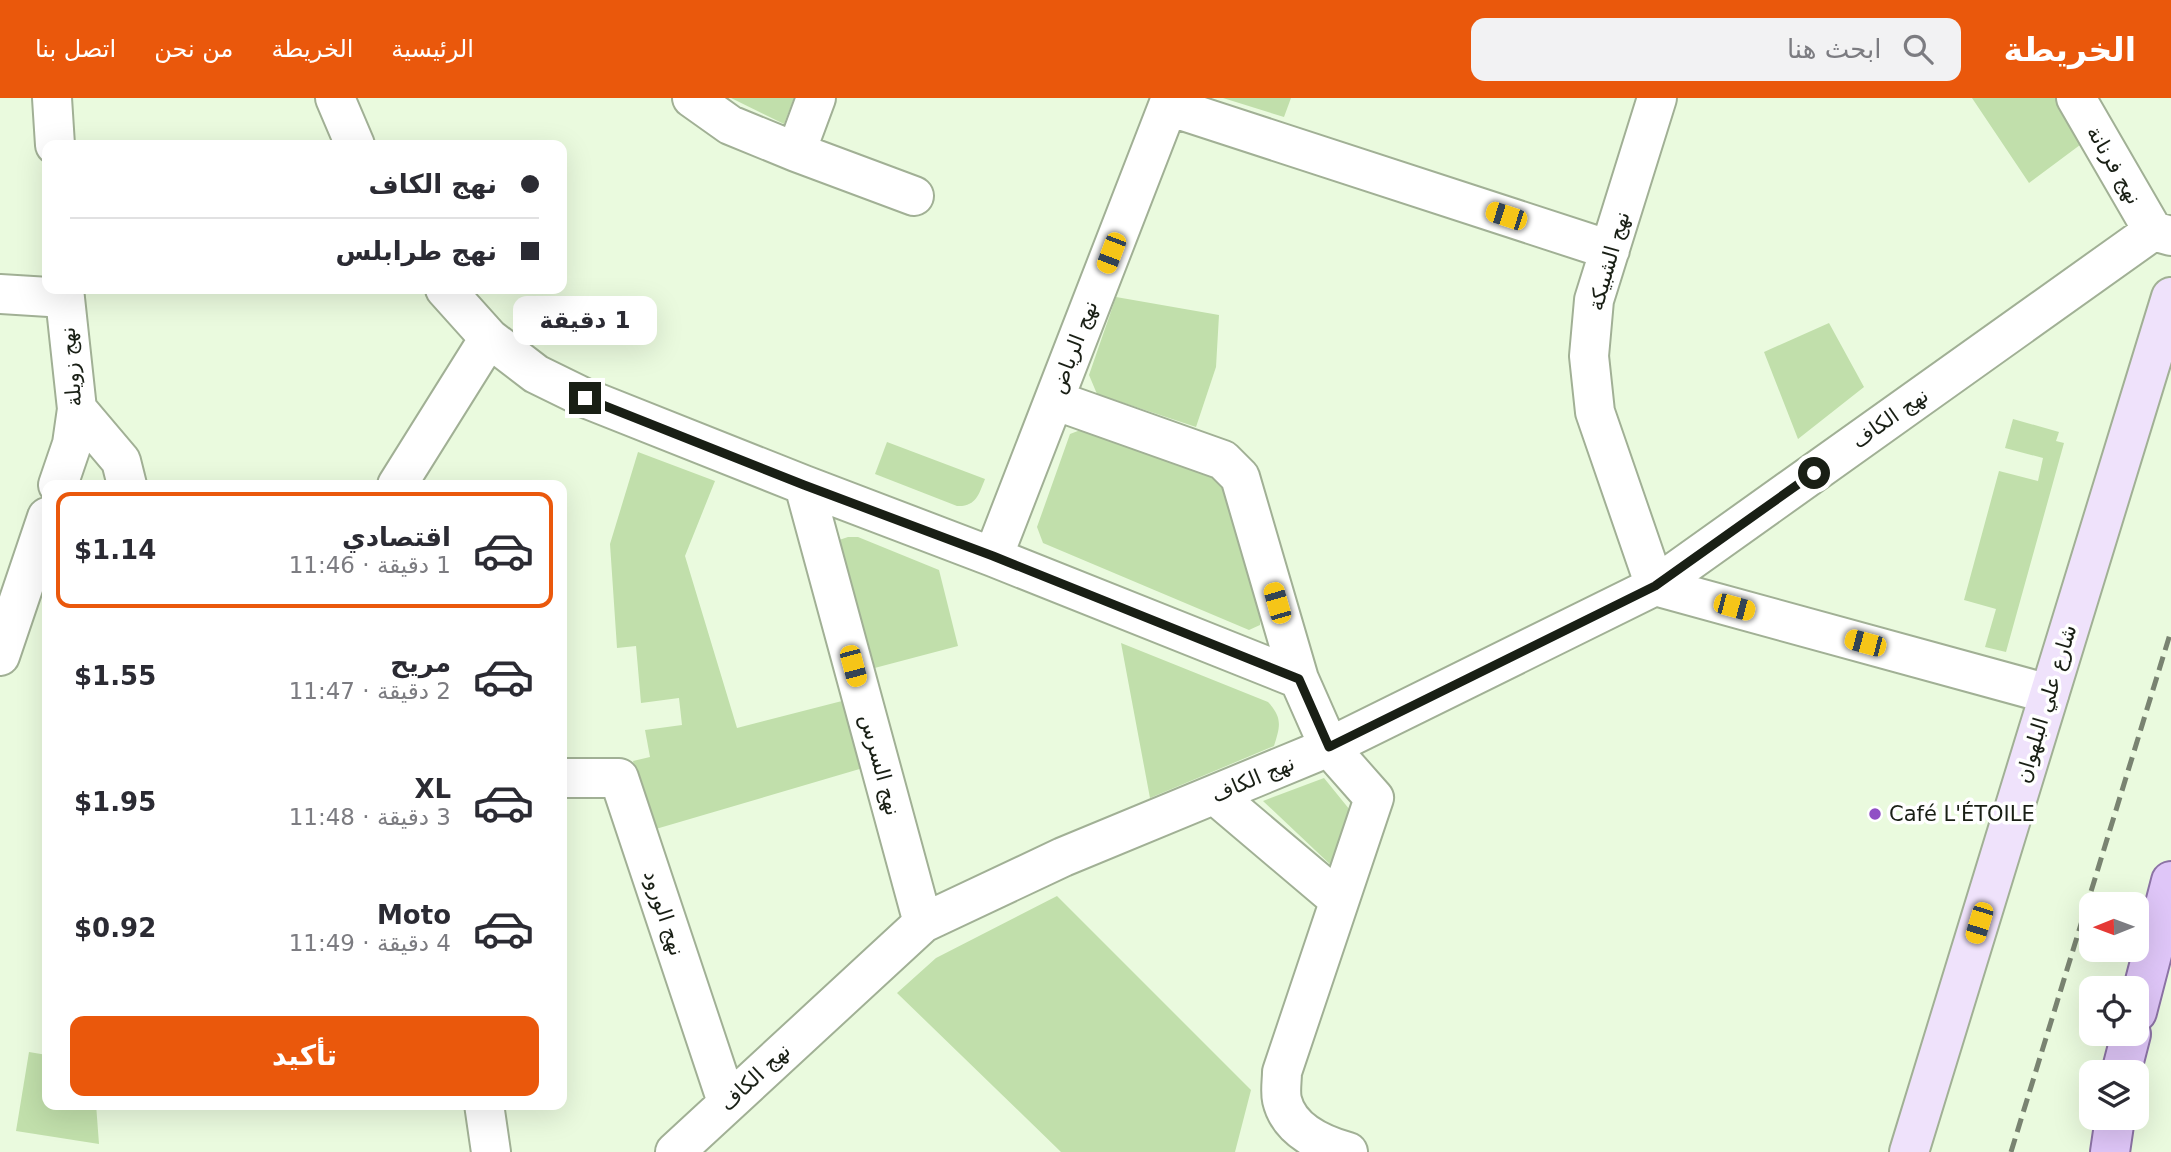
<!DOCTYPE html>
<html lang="ar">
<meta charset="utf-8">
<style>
:root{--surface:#fff;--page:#f2f2f3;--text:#2b2b33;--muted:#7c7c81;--line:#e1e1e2;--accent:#ea580c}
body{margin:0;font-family:"DejaVu Sans",Cairo,sans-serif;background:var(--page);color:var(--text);direction:rtl;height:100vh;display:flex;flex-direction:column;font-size:26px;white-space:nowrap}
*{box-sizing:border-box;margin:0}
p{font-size:23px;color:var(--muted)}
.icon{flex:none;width:38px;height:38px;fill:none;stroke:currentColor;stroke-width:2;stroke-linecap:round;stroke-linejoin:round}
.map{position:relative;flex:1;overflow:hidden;direction:ltr}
.sheet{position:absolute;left:42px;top:382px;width:525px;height:630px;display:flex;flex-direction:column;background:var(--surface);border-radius:14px;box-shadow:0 7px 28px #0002;direction:rtl}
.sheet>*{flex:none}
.hud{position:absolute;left:42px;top:42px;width:525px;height:154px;border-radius:14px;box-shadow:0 7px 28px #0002;direction:rtl;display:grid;align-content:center;height:154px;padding:0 28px;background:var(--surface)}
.needle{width:46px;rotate:269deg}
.tools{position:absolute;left:2079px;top:794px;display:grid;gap:14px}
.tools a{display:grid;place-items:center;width:70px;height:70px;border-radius:14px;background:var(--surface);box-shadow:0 7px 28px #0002;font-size:35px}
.end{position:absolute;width:32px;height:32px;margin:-16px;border:9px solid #191f15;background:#fff;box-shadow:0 0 0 4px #fff}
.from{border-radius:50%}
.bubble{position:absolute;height:49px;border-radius:14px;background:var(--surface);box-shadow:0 7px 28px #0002;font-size:23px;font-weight:700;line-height:49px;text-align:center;direction:rtl}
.car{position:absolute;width:21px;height:42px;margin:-21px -10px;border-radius:9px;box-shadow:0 0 5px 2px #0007;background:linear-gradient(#f5c518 24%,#345 0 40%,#f5c518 0 76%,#345 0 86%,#f5c518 0)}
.hud b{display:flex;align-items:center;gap:24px;height:66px;font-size:26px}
.hud b+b{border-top:2px solid var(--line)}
.hud i{width:18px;height:18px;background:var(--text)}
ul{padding:12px 0 0;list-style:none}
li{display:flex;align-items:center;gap:21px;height:116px;margin:0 14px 10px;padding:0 14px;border:4px solid transparent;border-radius:14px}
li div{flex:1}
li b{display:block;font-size:26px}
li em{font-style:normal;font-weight:700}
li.current{border-color:var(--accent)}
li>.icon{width:63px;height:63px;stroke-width:1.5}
.action{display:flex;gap:14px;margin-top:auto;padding:14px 28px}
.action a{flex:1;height:80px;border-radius:14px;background:var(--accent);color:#fff;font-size:28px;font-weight:700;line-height:80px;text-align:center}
header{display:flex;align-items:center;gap:42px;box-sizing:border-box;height:98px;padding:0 35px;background:var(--accent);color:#fff}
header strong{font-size:33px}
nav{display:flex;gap:38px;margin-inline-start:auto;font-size:24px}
.search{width:490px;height:63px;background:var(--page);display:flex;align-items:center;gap:18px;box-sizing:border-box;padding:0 24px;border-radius:14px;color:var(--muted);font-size:26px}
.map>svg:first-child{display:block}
.green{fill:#c1dfab}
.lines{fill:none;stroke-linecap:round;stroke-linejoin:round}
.street-casing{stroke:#a1b095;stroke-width:42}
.secondary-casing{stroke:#a1b095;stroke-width:42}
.primary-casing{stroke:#8c73a5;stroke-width:42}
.street{stroke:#fff;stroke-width:38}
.secondary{stroke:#efe2fb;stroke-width:38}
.primary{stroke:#dfc6f8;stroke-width:38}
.rail{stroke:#798371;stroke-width:5;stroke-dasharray:14 7;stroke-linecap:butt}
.route{stroke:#191f15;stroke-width:9}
.poi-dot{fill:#904fc5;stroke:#fff;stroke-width:2.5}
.labels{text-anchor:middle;stroke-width:7;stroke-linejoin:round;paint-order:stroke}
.street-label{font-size:21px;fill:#191f15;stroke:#fff}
.poi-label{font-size:21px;fill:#191f15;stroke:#fff;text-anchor:start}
</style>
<header>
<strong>الخريطة</strong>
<div class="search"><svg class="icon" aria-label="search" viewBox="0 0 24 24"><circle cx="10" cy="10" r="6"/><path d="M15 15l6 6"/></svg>ابحث هنا</div>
<nav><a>الرئيسية</a><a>الخريطة</a><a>من نحن</a><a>اتصل بنا</a></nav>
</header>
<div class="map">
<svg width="2171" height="1054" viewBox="0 0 2171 1054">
<rect width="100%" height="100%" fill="#eafade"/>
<path class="green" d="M731,0H794L784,26Z
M1223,0H1291L1284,19Z
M1972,0H2058L2084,44L2029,85Z
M1116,199L1219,217L1216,269L1196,329L1097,296L1089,277Z
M1829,225L1864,289L1798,341L1764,254Z
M2013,321L2059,334L2056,343L2064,345L2006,554L1985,549L1996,511L1964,502L1999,373L2038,383L2043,360L2005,350Z
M1083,331L1216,381L1228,398L1261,512L1260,527L1249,532L1043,445L1037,429L1070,336Z
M887,344L985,381C979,396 976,409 957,408L875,376Z
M638,354L715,383L685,458L737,630L842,603L863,670L649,733L633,663L650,659L645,632L682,627L679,600L641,605L636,548L617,550L610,446Z
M848,439H858L939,472L958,548L867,572L836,446L839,442Z
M1121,545L1268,604C1283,620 1280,629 1274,648L1150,700Z
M1324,680L1354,717L1334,770L1263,703Z
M1057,798L1251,992L1235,1054H1061L897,895L936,860Z
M29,954L47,957V1006H96L99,1046L16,1033Z"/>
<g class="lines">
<defs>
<path id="street" d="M52,0L55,47
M335,0L355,47
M692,0L730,27L796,54L914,98
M1657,0L1594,202L1589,258L1595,314L1655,488L2049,596
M2076,0L2153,133
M1168,8L1610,152
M796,54L816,0
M445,191L489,240L536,276L585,300L804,387L993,459L1299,581L1329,649L1374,700L1282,974C1282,983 1280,993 1282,1002C1289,1032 1320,1046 1348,1054
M0,196L65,200
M1054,302L1223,362L1240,379L1299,581
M77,311L121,363L127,387
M58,387L72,346L77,311L64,191
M397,387L489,240
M804,387L923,825
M993,459L1171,0
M0,558L47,419
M562,680H619L727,1004
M1215,697L1339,802
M484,1006L491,1054
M675,1054L923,825L1063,759L1329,649L1655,488L2153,133L2171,138"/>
<path id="secondary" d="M1909,1054L2171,199"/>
<path id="primary" d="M2137,914L2171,783
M2121,975L2131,936
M2110,1054L2115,1020"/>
</defs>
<use href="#street" class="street-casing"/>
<use href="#secondary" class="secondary-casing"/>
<use href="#primary" class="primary-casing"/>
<use href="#street" class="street"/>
<use href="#secondary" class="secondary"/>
<use href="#primary" class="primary"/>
<path class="rail" d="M2011,1054L2171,533"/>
</g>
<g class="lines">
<path class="route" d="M585,300L804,387L993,458L1299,581L1329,649L1655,488L1814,375"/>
</g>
<circle class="poi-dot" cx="1875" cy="716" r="7"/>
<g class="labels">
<g class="street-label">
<text transform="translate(2114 67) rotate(60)" y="7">نهج فرنانة</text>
<text transform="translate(1609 163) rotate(-74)" y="7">نهج الشبيكة</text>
<text transform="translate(1074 249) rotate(-69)" y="7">نهج الرياض</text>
<text transform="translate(71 269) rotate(-95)" y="7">نهج زويلة</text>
<text transform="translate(1890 320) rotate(-35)" y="7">نهج الكاف</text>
<text transform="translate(2046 606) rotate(-73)" y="7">شارع علي البلهوان</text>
<text transform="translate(880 667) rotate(75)" y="7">نهج السرس</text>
<text transform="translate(1253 681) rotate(-23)" y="7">نهج الكاف</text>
<text transform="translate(664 815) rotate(72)" y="7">نهج الورود</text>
<text transform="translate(755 979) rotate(-43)" y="7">نهج الكاف</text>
</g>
<g class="poi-label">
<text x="1889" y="723">Café L'ÉTOILE</text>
</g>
</g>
</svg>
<div class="tools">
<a><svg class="needle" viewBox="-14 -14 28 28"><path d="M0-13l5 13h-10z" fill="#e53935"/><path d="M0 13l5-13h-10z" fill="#7c7c81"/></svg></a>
<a><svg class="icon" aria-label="locate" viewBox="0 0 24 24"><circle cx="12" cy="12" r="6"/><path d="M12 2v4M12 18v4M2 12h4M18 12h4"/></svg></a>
<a><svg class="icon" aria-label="layers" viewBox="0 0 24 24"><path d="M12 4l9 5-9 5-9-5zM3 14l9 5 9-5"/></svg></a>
</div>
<i class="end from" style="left:1814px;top:375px"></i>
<i class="end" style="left:585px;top:300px"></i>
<div class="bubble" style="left:513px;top:198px;width:144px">1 دقيقة</div>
<i class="car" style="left:1506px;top:118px;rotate:288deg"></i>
<i class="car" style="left:1111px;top:155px;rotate:201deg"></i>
<i class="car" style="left:1277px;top:505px;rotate:344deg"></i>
<i class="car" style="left:1734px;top:509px;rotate:105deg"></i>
<i class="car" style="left:1865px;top:545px;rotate:285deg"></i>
<i class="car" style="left:853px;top:568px;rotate:165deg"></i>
<i class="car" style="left:1979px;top:825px;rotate:197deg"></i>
<div class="hud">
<b><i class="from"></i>نهج الكاف</b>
<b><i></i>نهج طرابلس</b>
</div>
<section class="sheet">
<ul>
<li class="current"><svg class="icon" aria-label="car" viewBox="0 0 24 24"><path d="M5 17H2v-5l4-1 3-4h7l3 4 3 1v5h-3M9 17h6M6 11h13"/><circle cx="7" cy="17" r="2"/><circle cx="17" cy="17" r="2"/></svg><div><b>اقتصادي</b><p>1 دقيقة · 11:46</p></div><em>$1.14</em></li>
<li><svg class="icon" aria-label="car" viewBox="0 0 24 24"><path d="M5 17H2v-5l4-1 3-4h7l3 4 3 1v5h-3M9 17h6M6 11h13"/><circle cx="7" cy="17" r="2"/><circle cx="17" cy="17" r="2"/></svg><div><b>مريح</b><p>2 دقيقة · 11:47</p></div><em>$1.55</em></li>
<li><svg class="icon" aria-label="car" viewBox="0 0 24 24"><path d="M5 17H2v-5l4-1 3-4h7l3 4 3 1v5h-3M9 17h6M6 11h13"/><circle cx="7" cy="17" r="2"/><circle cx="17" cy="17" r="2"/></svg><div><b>XL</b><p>3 دقيقة · 11:48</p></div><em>$1.95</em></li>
<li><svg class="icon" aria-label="car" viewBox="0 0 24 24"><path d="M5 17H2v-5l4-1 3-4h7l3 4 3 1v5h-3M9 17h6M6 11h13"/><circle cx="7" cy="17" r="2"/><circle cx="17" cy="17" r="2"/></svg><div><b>Moto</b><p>4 دقيقة · 11:49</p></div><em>$0.92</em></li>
</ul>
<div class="action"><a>تأكيد</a></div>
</section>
</div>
